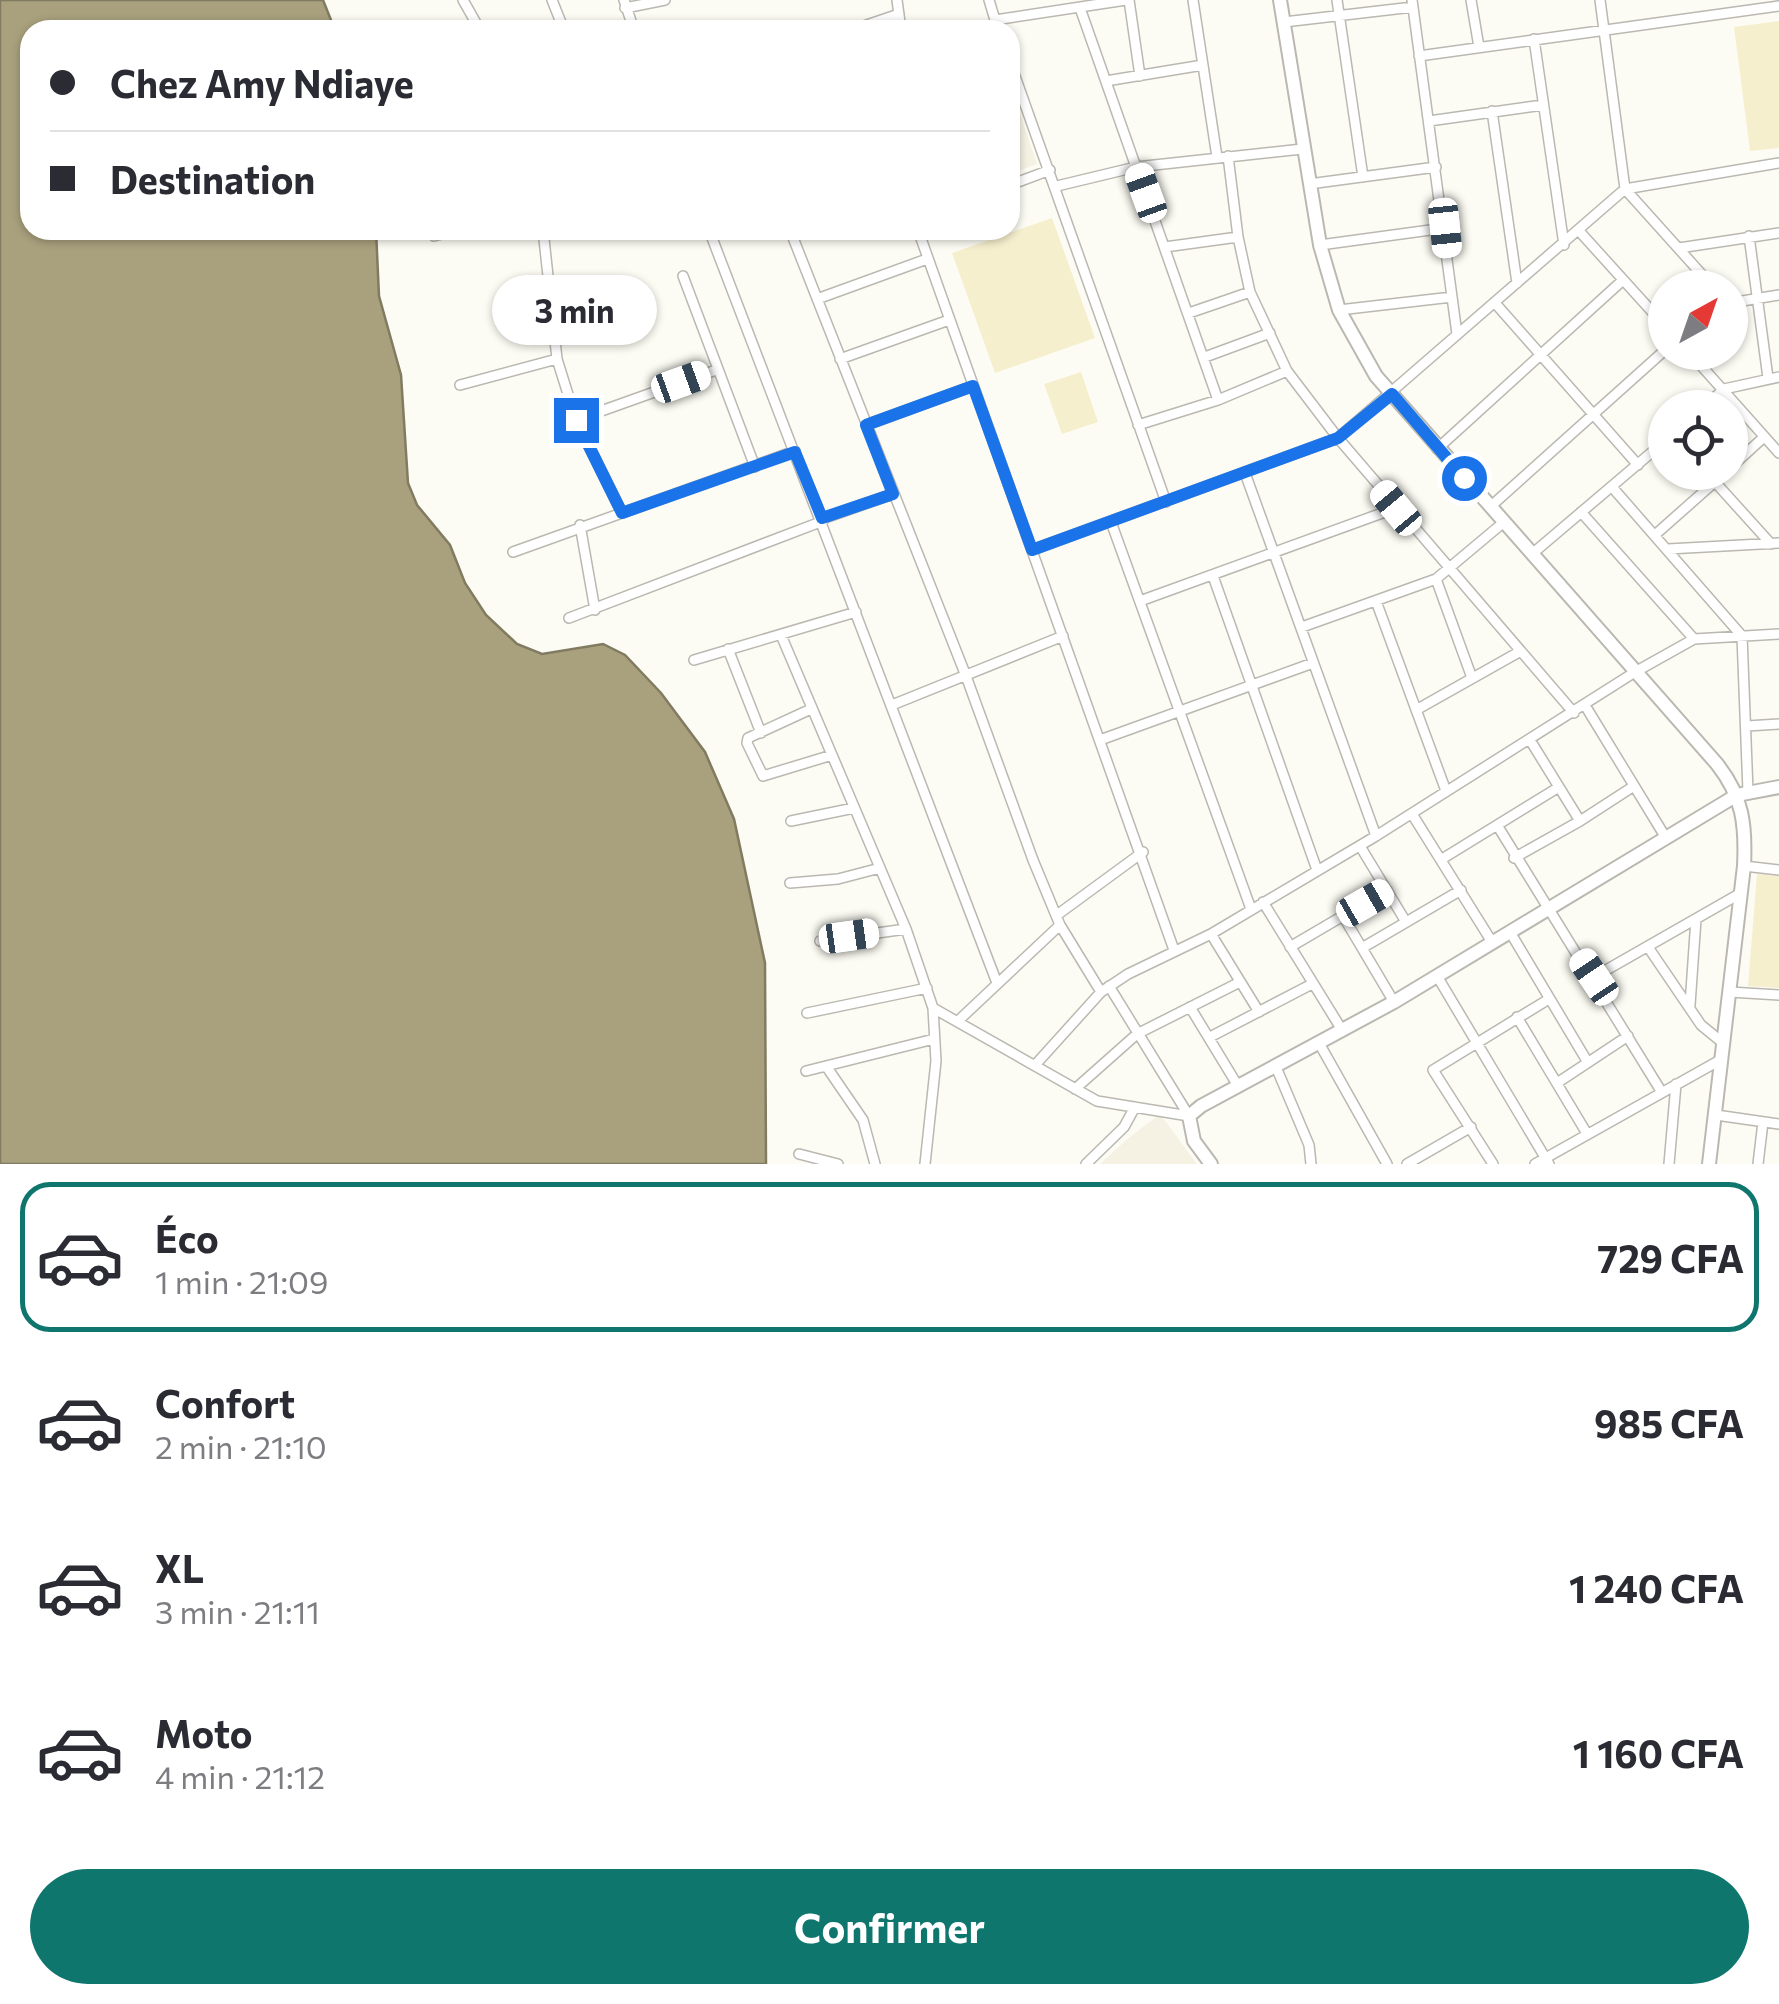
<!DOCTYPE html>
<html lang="fr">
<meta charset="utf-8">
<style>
:root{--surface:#fff;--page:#f2f2f3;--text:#2b2b33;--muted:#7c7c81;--line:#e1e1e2;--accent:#0f766e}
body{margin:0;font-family:Commissioner,sans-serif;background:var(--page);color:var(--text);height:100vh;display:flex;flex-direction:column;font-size:38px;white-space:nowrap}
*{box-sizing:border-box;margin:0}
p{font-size:32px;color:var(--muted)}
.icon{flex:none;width:55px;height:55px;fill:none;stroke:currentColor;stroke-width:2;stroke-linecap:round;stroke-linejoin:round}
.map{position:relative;height:1164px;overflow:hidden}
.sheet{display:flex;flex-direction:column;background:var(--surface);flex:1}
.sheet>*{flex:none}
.hud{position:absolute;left:20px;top:20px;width:1000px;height:220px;border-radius:30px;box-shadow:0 2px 8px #0004;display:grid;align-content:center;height:220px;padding:0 30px;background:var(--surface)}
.needle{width:65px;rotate:40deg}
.controls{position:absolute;left:1648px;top:270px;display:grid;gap:20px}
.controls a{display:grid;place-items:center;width:100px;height:100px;border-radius:50%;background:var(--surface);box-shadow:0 2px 8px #0004;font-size:50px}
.end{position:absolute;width:45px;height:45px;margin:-22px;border:12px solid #1a73e8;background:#fff;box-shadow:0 0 0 5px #fff}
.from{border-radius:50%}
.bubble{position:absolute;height:70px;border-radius:35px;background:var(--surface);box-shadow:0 2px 8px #0004;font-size:32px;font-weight:700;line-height:70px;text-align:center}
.car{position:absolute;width:30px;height:60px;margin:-30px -15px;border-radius:12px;box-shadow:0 0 8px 2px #0007;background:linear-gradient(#fff 24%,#345 0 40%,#fff 0 76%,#345 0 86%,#fff 0)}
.hud b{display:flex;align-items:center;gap:35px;height:95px;font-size:38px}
.hud b+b{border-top:2px solid var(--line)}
.hud i{width:25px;height:25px;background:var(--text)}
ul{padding:18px 0 0;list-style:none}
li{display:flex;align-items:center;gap:30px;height:150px;margin:0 20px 15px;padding:0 10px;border:5px solid transparent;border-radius:30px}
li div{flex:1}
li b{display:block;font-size:38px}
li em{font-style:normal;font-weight:700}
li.selected{border-color:var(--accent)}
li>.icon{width:90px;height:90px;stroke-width:1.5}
.button{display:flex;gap:20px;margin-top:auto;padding:20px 30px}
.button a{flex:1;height:115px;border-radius:60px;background:var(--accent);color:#fff;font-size:40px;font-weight:700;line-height:115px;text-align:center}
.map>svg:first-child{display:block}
.built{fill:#f5f2e3}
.green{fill:#f6efce}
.water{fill:#a9a17d;stroke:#817b61;stroke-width:2.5}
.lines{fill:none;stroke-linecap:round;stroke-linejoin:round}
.minor-casing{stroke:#bab8b1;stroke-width:12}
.secondary-casing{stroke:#bab8b1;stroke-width:16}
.minor{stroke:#fff;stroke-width:9}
.secondary{stroke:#fff;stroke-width:12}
.route{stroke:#1a73e8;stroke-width:12}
</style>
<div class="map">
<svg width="1779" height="1164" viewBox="0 0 1779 1164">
<rect width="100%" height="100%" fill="#fdfcf4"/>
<path class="built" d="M1010,84L1037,164L1010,174Z
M1160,1114L1197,1164H1100L1126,1140Z"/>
<path class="green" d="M1779,21V148L1750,151L1734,27Z
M1052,218L1095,338L995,373L952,253Z
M1081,372L1098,422L1062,434L1044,384Z
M1757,874L1779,876V988L1748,986Z"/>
<path class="water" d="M0,0H323L335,30H30V230H376L379,296L401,375L408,483L417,505L450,545L465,583L486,615L517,644L542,654L603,644L625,655L661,693L705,752L734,819L765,963L766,1164H0Z"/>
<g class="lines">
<defs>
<path id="minor" d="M463,0L480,30
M552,0L564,30
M624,0L634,30
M897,0L901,30
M989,0L998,30
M1129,0L1140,76
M1193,0L1217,157
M1337,0L1363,177
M1412,0L1457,334
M1471,0L1479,47
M1600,0L1625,189L1714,288
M625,8L665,0
M1080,8L1218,400
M995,20L1126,0
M1284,22L1413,7
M852,30L899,14
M1534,39L1564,245
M1419,56L1779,6
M1010,62L1166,502
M1106,81L1203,65
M1492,111L1517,283
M1429,121L1543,105
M1228,156L1238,237L1250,292L1287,371L1338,438L1574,713
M1309,184L1436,167
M1010,185L1050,170
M1057,186L1136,167L1302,149
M543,230L557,359L576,420L622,513
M709,230L997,983
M790,230L966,676L1033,860L1060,925L1101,992
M918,230L1174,950
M1580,232L1665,326
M434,236L458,230
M1749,236L1768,378
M1320,245L1445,228
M1165,247L1238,237
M1679,248L1779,233
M683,276L755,467
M817,299L927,259
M1495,303L1638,465
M1730,303L1779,295
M1339,310L1452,297
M1189,313L1250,292
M1689,352L1779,453
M1205,357L1270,333
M840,359L949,320
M460,385L557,359
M1703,408L1724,389L1779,377
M576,420L716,370
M866,425L973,386
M1138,425L1218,400L1287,371
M1437,449L1623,280
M1730,468L1764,437
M1245,473L1376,836
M1715,482L1771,544
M1612,487L1742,636L1748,792
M1490,507L1665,350
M1581,512L1694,639
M822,519L893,494
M1111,522L1251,909
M580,525L595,610
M1656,534L1726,472
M1668,549L1779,543
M1032,550L1338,438L1625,189L1779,163
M513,552L795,451
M1532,554L1665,441
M1213,576L1317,870
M1436,579L1472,678
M1140,601L1396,508
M1376,601L1446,791
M569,618L823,521
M1302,627L1436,579L1504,522
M781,635L906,929L933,1008L936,1061L925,1164
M728,649L761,733
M694,660L856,612
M892,705L1063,636
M1586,707L1666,838
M811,709L748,738L747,743L763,776L832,755
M1416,710L1519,652
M1747,726L1779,724
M1100,740L1313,663
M1412,814L1492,942
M791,821L854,808
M1580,821L1634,786
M1497,825L1661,1091
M1360,846L1406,922
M1514,858L1580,821L1530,740
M1442,859L1559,787
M1744,866L1779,870
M790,883L838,879L880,868
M1263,902L1342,1030
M1057,915L1143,852
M1343,916L1394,1002
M1510,932L1587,1061
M1211,934L1259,1012
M820,941L906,929
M1290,947L1387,890
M1648,947L1701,1025L1723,1043
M1362,948L1461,890
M1437,976L1549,1164
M1594,977L1741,893
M1109,986L1189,1116
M1730,992L1779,995
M1690,1005L1696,919
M1190,1007L1238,1086
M933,1008L1097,1101L1189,1116
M807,1013L927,988
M1517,1017L1586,1132
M959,1020L1060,925
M1210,1037L1312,984
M1319,1043L1387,1164
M1036,1064L1101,992L1128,974L1211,934L1376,836L1635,672L1694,639L1779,634
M826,1066L863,1120L875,1164
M1276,1067L1309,1145L1311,1164
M806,1071L934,1039
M1557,1083L1628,1036
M1075,1089L1137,1034L1240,982
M1716,1115L1779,1124
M799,1154L838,1164
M1086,1164L1124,1127L1135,1107
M1407,1164L1471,1127
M1493,1164L1433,1070L1549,999
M1535,1164L1722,1059
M1669,1164L1676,1084
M1758,1164L1763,1122"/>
<path id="secondary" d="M1280,0L1320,245L1339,310L1376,376L1717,764C1743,797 1746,825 1744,866L1709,1164
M1211,1164L1194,1141L1189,1116L1201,1106L1394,1002L1737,795L1779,787"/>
</defs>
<use href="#minor" class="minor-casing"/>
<use href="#secondary" class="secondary-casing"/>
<use href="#minor" class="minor"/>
<use href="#secondary" class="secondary"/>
</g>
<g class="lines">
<path class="route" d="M576,420L622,513L795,452L822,518L893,494L866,425L973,386L1032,550L1338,438L1392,394L1464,478"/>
</g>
</svg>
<div class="controls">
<a><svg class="needle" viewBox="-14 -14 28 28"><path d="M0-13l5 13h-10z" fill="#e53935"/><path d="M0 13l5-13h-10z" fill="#7c7c81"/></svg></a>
<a><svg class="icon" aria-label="locate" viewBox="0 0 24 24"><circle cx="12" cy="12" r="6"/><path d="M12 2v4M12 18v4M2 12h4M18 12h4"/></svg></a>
</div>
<i class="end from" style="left:1464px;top:478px"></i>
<i class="end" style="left:576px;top:420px"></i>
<div class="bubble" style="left:492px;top:275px;width:165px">3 min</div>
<i class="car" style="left:1146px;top:193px;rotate:340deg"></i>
<i class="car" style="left:1445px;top:228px;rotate:174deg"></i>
<i class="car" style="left:681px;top:382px;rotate:70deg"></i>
<i class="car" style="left:1396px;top:508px;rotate:320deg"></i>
<i class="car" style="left:1365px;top:903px;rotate:60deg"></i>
<i class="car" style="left:849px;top:936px;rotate:82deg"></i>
<i class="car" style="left:1594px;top:977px;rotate:326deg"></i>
<div class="hud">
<b><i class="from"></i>Chez Amy Ndiaye</b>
<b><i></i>Destination</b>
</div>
</div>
<section class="sheet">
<ul>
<li class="selected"><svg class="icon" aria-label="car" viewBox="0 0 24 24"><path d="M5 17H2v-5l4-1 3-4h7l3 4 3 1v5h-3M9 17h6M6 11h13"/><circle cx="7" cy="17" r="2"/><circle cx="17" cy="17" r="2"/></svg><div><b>Éco</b><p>1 min · 21:09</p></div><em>729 CFA</em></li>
<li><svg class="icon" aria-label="car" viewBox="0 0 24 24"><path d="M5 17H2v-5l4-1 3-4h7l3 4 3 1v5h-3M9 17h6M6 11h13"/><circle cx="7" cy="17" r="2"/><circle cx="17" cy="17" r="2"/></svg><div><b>Confort</b><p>2 min · 21:10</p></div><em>985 CFA</em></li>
<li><svg class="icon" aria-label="car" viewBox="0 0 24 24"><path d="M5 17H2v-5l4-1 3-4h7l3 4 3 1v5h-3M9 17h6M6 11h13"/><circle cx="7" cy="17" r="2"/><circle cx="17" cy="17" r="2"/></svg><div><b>XL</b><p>3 min · 21:11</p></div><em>1 240 CFA</em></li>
<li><svg class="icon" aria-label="car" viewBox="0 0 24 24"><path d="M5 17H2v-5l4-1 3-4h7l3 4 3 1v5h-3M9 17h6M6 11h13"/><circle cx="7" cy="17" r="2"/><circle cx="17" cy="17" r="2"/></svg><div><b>Moto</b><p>4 min · 21:12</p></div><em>1 160 CFA</em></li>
</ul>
<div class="button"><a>Confirmer</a></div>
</section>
